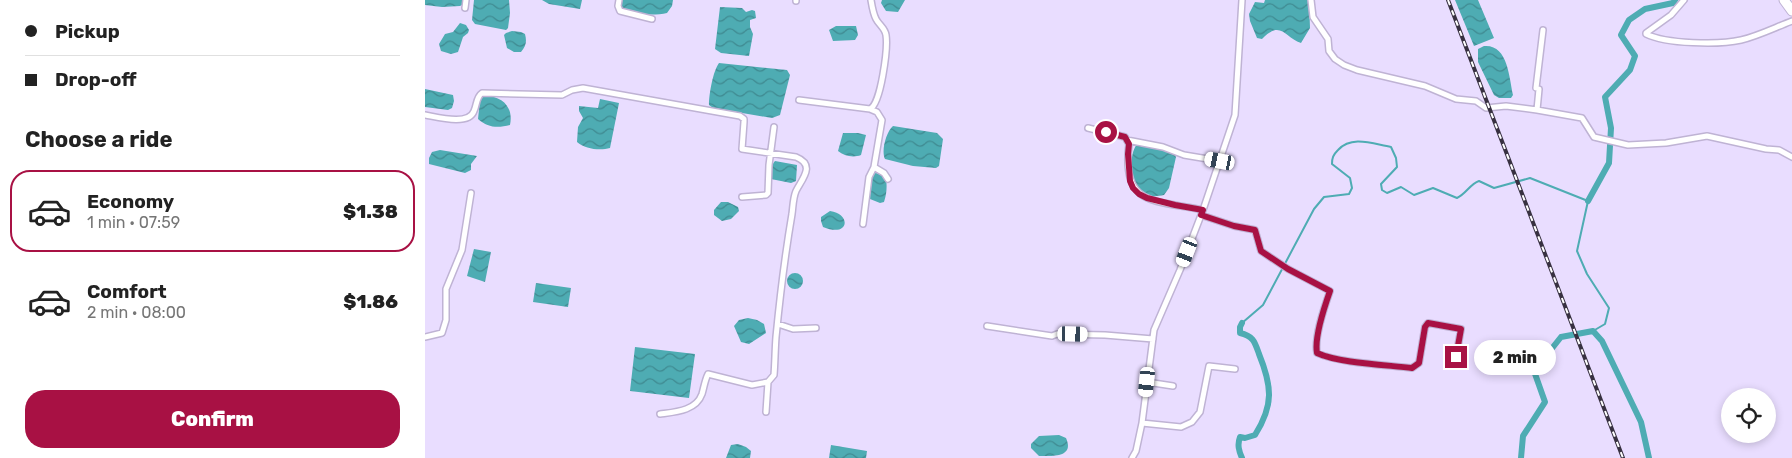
<!DOCTYPE html>
<meta charset="utf-8">
<style>
:root{--surface:#fff;--page:#f2f2f2;--text:#222;--muted:#767676;--line:#e0e0e0;--accent:#a81144}
body{margin:0;font-family:Rubik,sans-serif;background:var(--page);color:var(--text);height:100vh;display:flex;flex-direction:column;font-size:19px;white-space:nowrap}
*{box-sizing:border-box;margin:0}
p{font-size:16px;color:var(--muted)}
.icon{flex:none;width:28px;height:28px;fill:none;stroke:currentColor;stroke-width:2;stroke-linecap:round;stroke-linejoin:round}
.map{position:relative;flex:1;overflow:hidden}
.drawer{display:flex;flex-direction:column;background:var(--surface);width:425px}
.drawer>*{flex:none}
.banner{display:grid;align-content:center;height:110px;padding:0 25px;background:var(--surface)}
.tools{position:absolute;left:1296px;top:388px;display:grid;gap:10px}
.tools a{display:grid;place-items:center;width:55px;height:55px;border-radius:50%;background:var(--surface);box-shadow:0 2px 8px #0003;font-size:25px}
.end{position:absolute;width:22px;height:22px;margin:-11px;border:6px solid #a81144;background:#fff;box-shadow:0 0 0 2px #fff}
.from{border-radius:50%}
.bubble{position:absolute;height:35px;border-radius:18px;background:var(--surface);box-shadow:0 2px 8px #0003;font-size:16px;font-weight:800;line-height:35px;text-align:center}
.car{position:absolute;width:15px;height:30px;margin:-15px -8px;border-radius:6px;box-shadow:0 0 4px 1px #0007;background:linear-gradient(#fff 24%,#345 0 40%,#fff 0 76%,#345 0 86%,#fff 0)}
.banner b{display:flex;align-items:center;gap:18px;height:48px;font-size:19px}
.banner b+b{border-top:1px solid var(--line)}
.banner i{width:12px;height:12px;background:var(--text)}
ul{padding:0;list-style:none}
li{display:flex;align-items:center;gap:15px;height:82px;margin:0 10px 8px;padding:0 15px;border:2px solid transparent;border-radius:20px}
li div{flex:1}
li b{display:block;font-size:19px}
li em{font-style:normal;font-weight:800}
li.current{border-color:var(--accent)}
li>.icon{width:45px;height:45px;stroke-width:1.5}
h2{padding:0 25px;font-size:22px;line-height:60px}
.action{display:flex;gap:10px;margin-top:auto;padding:10px 25px}
.action a{flex:1;height:58px;border-radius:20px;background:var(--accent);color:#fff;font-size:20px;font-weight:800;line-height:58px;text-align:center}
main{display:flex;flex:1;min-height:0}
.map>svg:first-child{display:block}
.water{fill:url(#water-waves)}
.lines{fill:none;stroke-linecap:round;stroke-linejoin:round}
.stream{stroke:#4eacb3;stroke-width:2}
.canal{stroke:#4eacb3;stroke-width:6}
.street-casing{stroke:#bfb3d4;stroke-width:8}
.highway-casing{stroke:#bfb3d4;stroke-width:11}
.street{stroke:#fff;stroke-width:5}
.highway{stroke:#fff;stroke-width:9}
.rail-casing{stroke:#383141;stroke-width:4}
.rail{stroke:#fff;stroke-width:2;stroke-dasharray:5.5;stroke-linecap:butt}
.route{stroke:#a81144;stroke-width:6}
</style>
<main>
<section class="drawer">
<div class="banner">
<b><i class="from"></i>Pickup</b>
<b><i></i>Drop-off</b>
</div>
<h2>Choose a ride</h2>
<ul>
<li class="current"><svg class="icon" aria-label="car" viewBox="0 0 24 24"><path d="M5 17H2v-5l4-1 3-4h7l3 4 3 1v5h-3M9 17h6M6 11h13"/><circle cx="7" cy="17" r="2"/><circle cx="17" cy="17" r="2"/></svg><div><b>Economy</b><p>1 min · 07:59</p></div><em>$1.38</em></li>
<li><svg class="icon" aria-label="car" viewBox="0 0 24 24"><path d="M5 17H2v-5l4-1 3-4h7l3 4 3 1v5h-3M9 17h6M6 11h13"/><circle cx="7" cy="17" r="2"/><circle cx="17" cy="17" r="2"/></svg><div><b>Comfort</b><p>2 min · 08:00</p></div><em>$1.86</em></li>
</ul>
<div class="action"><a>Confirm</a></div>
</section>
<div class="map">
<svg width="1367" height="458" viewBox="0 0 1367 458">
<defs>
<pattern id="water-waves" width="16" height="10" patternUnits="userSpaceOnUse" patternTransform="scale(1.25)"><rect width="16" height="10" fill="#4eacb3"/><path d="M0 5q4-4 8 0t8 0" fill="none" stroke="#3f8a91"/></pattern>
</defs>
<rect width="100%" height="100%" fill="#e9ddff"/>
<path class="water" d="M0,0H38L37,5L35,6L17,7L0,5Z
M49,0H84L85,13L83,28L81,30L50,24L47,20Z
M117,0H157L155,9L124,4Z
M195,0H248L247,6L242,13C229,16 208,15 196,8Z
M457,0H480L473,12L461,11L456,3Z
M840,0H884L885,28L876,43C860,38 856,19 837,39L832,38L825,21L824,14L830,2L839,3Z
M1030,0H1053L1069,38L1049,46Z
M295,7L317,8L321,12L327,10L330,11L331,18L325,20V27L328,34L324,56L296,53L290,49Z
M35,23L41,25L44,30L43,33L38,37L33,52L26,54L16,51L14,44L20,34L28,32Z
M411,26H431L433,35L430,40L408,41L404,30Z
M87,31L96,32L100,34C102,42 101,46 96,52H89L82,48L79,35L81,33Z
M1059,46C1083,44 1084,77 1088,95L1086,98H1074L1069,95L1053,62V49Z
M294,63L362,70L365,75L355,115L347,118L288,108L284,105C284,94 288,71 294,63Z
M0,89L28,95L29,101L27,108L23,110L0,107Z
M58,96C76,95 89,106 85,125C73,128 63,128 53,119L55,100Z
M175,99L194,103L185,148C175,151 160,149 152,142L153,127L158,118L154,111V106L173,108Z
M468,126L512,133L518,139L514,166L511,168L488,166L460,159C456,151 461,132 468,126Z
M418,133H433L441,135L436,155C428,158 419,156 413,151Z
M713,143L739,149L749,154L751,157L744,188L739,195C732,196 722,198 716,193C705,183 703,153 713,143Z
M15,150L52,156L46,164V170L40,173L4,164V158L7,152Z
M350,161L372,165L371,181L366,183L346,179C344,174 346,165 350,161Z
M451,173L461,177C462,186 462,193 459,202L455,203L445,199C442,192 445,181 447,174Z
M296,202H303L313,207L314,211L306,219L297,221L289,215V210Z
M405,211C427,214 424,238 398,227L396,221V217Z
M49,249L66,252L60,282L42,276Z
M362 281a8 8 0 1 1 16 0a8 8 0 1 1-16 0Z
M111,283L146,288L143,307L108,302Z
M323,318L332,320L339,324L341,333L324,344L316,342L309,326L314,320Z
M210,347L270,354L264,398L205,391Z
M634,435L641,438C650,458 626,456 614,456L606,448V444L614,436Z
M313,444L321,447L326,451L325,458H301L306,445Z
M406,445L442,451L441,458H404Z"/>
<g class="lines">
<path class="stream" d="M817,323L838,305L889,209L899,197L924,194L927,188L925,178L907,164C907,158 908,155 913,150C927,135 948,144 966,147L971,158L972,167L956,184L957,190L962,193L976,187L989,195L1008,188L1032,198C1041,194 1045,184 1054,181L1069,188L1105,178L1163,201L1152,251L1162,274L1184,308L1180,324L1168,331"/>
<path class="canal" d="M1163,201L1184,163L1186,128L1180,97L1205,70L1210,56L1196,35L1204,20L1220,9L1248,3L1250,0
M817,323L815,327V333C829,336 830,343 834,354C847,386 849,405 830,435L820,438L815,437C812,445 814,451 817,458
M1096,458L1098,436L1120,402L1109,371L1136,337L1168,331L1177,341L1216,422L1224,458"/>
<defs>
<path id="street" d="M194,0L193,6L195,11L227,19
M886,0L888,17L903,39L904,51L910,59L919,65L932,70L1000,86L1031,99L1051,101L1061,108L1081,106L1112,110
M1259,0L1246,15L1221,33V34C1241,44 1294,45 1316,40C1333,36 1351,27 1367,21
M371,1V0
M40,8L41,0
M1118,30L1111,88L1114,89L1112,110L1157,118L1169,137L1203,145L1241,143L1282,136L1341,149L1354,150L1367,157
M374,100L445,109L452,112L457,120L449,167L444,177L438,224
M445,109C456,104 463,48 461,35C460,28 454,25 451,19C448,13 447,6 446,0
M0,115C12,117 44,126 49,111C52,105 51,97 57,93L137,95L147,90L158,88L315,116L319,119V122L317,149L371,157C391,165 377,179 371,191C368,198 368,207 367,214C360,255 355,296 351,337C350,350 350,363 349,375L343,382L327,385L283,374C280,380 279,387 277,394C271,411 250,412 235,414
M663,128L700,137L704,144C696,207 730,200 778,210L755,270L729,330L717,423L711,451L707,458
M702,140L738,147L759,155L795,161
M449,167L459,173L463,179
M317,197L341,195L343,193L344,165L349,127
M778,210L810,115L817,0
M776,215L809,226L830,230L836,251L863,269L905,291C899,308 889,337 892,353C913,363 963,365 987,368L994,363L1000,327L1003,323L1036,329L1031,357
M353,324L368,329L391,328
M562,326L627,336L632,334L680,335L728,339
M0,337L17,333L21,320V289L37,250L46,193
M722,382L748,386
M341,412L343,382
M717,423L756,427L767,422L775,412L784,366L810,369"/>
<path id="highway" d="M1359,0L1367,11"/>
</defs>
<use href="#street" class="street-casing"/>
<use href="#highway" class="highway-casing"/>
<use href="#street" class="street"/>
<use href="#highway" class="highway"/>
<defs>
<path id="rail" d="M1023,0L1198,458"/>
</defs>
<use href="#rail" class="rail-casing"/>
<use href="#rail" class="rail"/>
</g>
<g class="lines">
<path class="route" d="M681,132L700,137L704,144L703,154L705,181L708,188L714,194L722,198L750,205L778,210L776,215L809,226L830,230L836,251L863,269L905,291C899,308 889,337 892,353C913,363 963,365 987,368L994,363L1000,327L1003,323L1036,329L1031,357"/>
</g>
</svg>
<div class="tools">
<a><svg class="icon" aria-label="locate" viewBox="0 0 24 24"><circle cx="12" cy="12" r="6"/><path d="M12 2v4M12 18v4M2 12h4M18 12h4"/></svg></a>
</div>
<i class="end from" style="left:681px;top:132px"></i>
<i class="end" style="left:1031px;top:357px"></i>
<div class="bubble" style="left:1049px;top:340px;width:82px">2 min</div>
<i class="car" style="left:795px;top:161px;rotate:281deg"></i>
<i class="car" style="left:762px;top:252px;rotate:201deg"></i>
<i class="car" style="left:648px;top:334px;rotate:91deg"></i>
<i class="car" style="left:722px;top:382px;rotate:186deg"></i>
</div>
</main>
